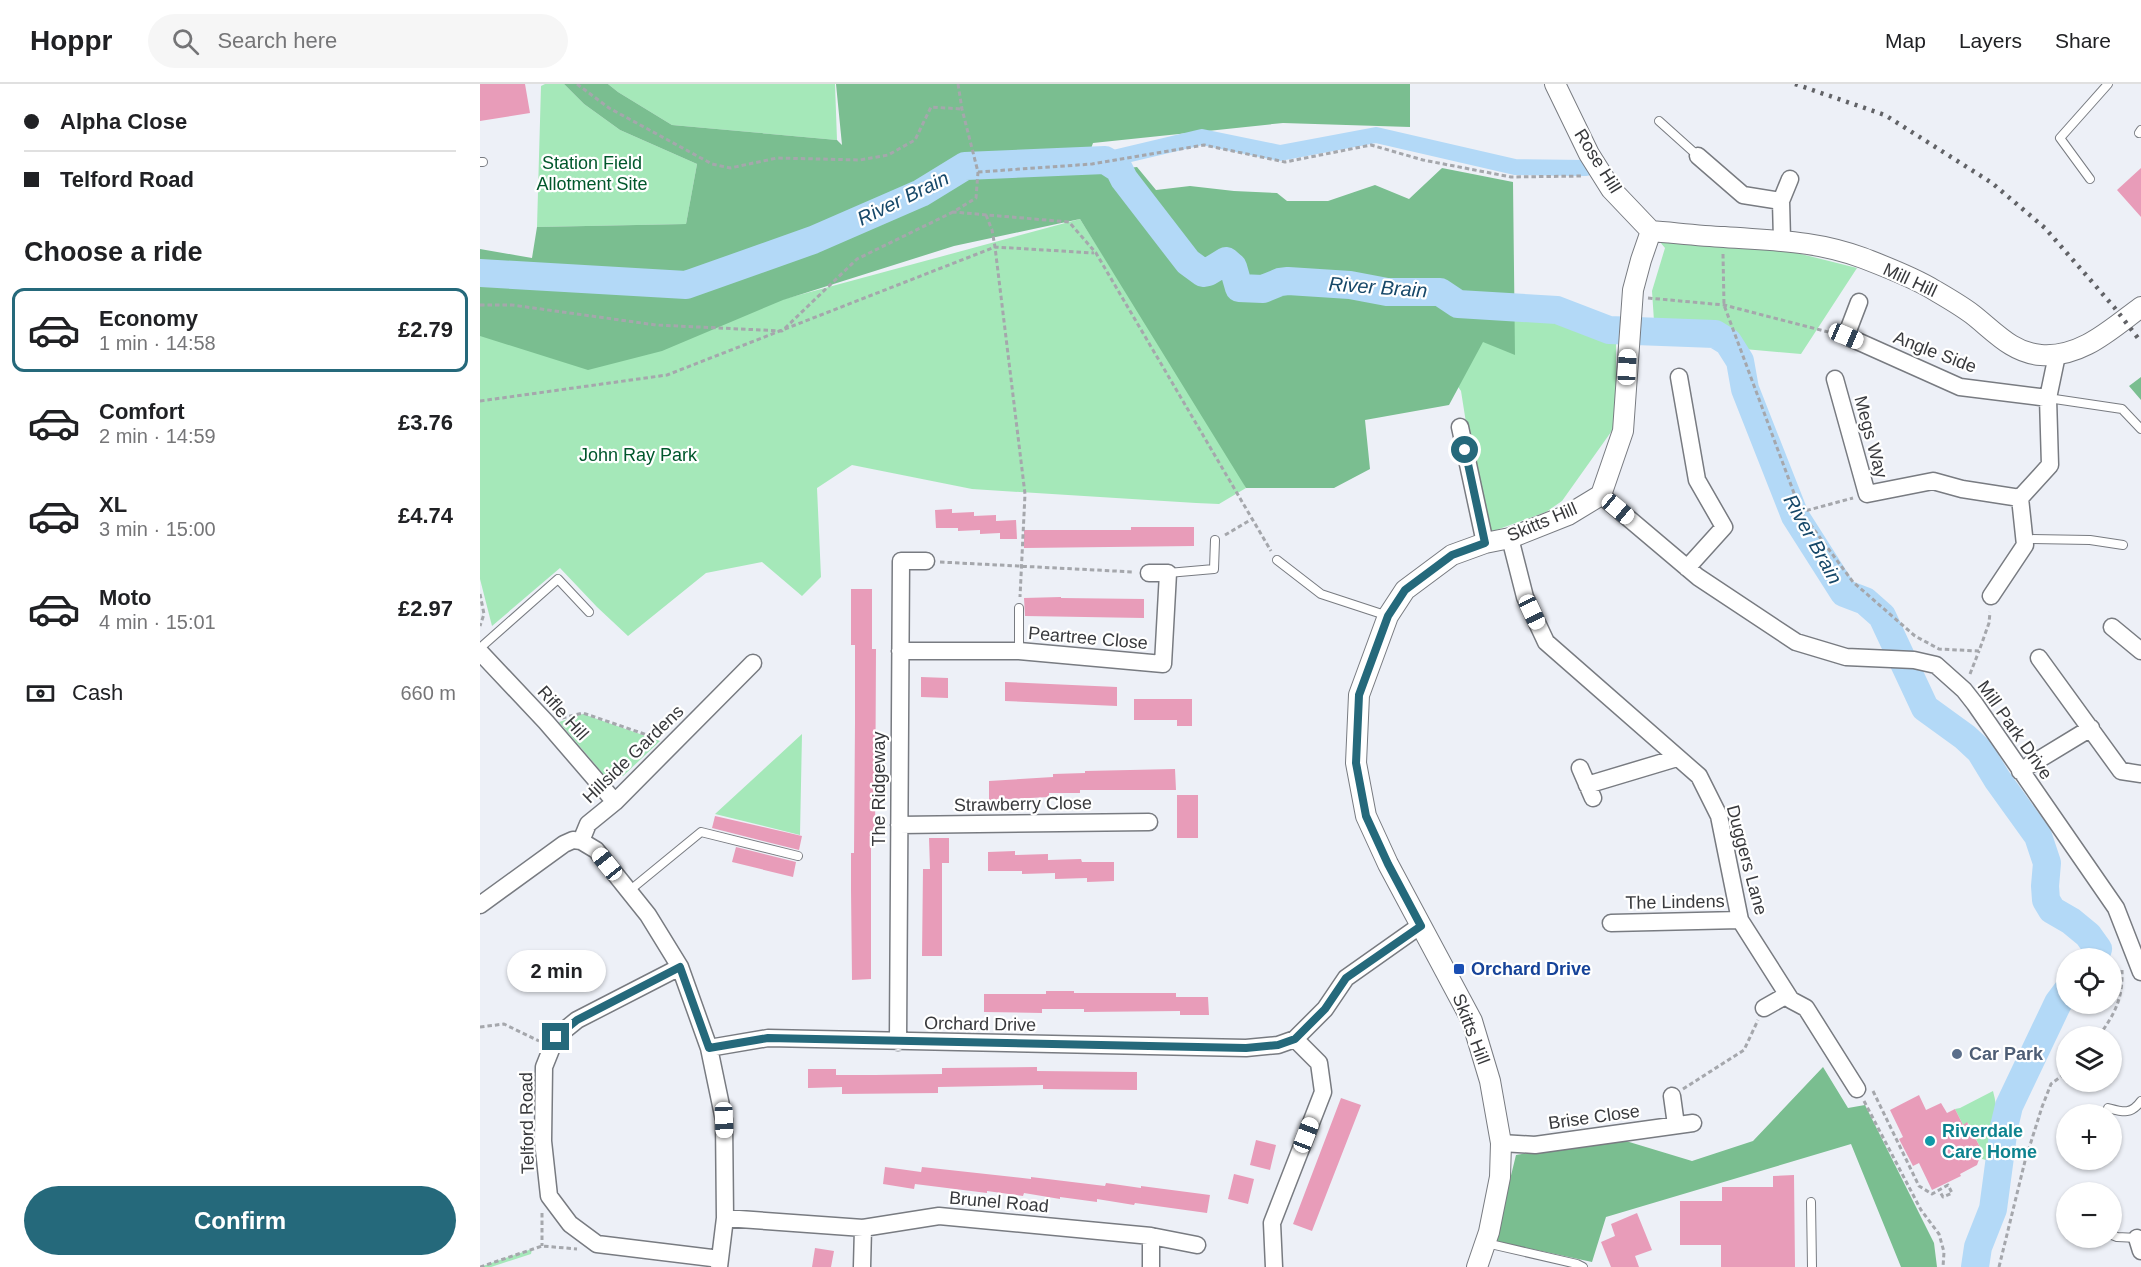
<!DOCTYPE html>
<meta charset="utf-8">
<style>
:root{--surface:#fff;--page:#f6f6f6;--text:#202124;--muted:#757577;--line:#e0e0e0;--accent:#25697b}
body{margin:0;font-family:Arial,sans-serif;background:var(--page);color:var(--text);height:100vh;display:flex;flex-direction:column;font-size:22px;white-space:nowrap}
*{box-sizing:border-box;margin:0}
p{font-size:20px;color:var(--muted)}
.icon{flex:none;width:33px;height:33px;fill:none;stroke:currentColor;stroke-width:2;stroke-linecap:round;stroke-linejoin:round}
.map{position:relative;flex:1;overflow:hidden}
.drawer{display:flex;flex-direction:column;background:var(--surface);width:480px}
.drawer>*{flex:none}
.guide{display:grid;align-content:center;height:132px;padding:0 24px;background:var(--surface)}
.fabs{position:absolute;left:1576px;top:864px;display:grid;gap:12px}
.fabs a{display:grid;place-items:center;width:66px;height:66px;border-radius:50%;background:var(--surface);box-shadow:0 2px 4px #0004;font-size:30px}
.end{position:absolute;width:27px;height:27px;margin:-14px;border:8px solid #25697b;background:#fff;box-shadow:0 0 0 3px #fff}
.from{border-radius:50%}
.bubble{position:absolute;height:42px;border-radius:21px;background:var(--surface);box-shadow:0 2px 4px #0004;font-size:20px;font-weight:600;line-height:42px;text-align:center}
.car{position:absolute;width:18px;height:36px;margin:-18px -9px;border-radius:8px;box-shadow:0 0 4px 2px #0007;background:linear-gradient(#fff 24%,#345 0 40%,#fff 0 76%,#345 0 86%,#fff 0)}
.guide b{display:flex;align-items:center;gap:21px;height:57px;font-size:22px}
.guide b+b{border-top:2px solid var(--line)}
.guide i{width:15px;height:15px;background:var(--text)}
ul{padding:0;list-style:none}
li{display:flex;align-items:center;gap:18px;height:84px;margin:0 12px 9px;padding:0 12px;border:3px solid transparent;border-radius:12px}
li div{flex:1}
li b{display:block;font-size:22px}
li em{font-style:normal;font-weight:600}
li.current{border-color:var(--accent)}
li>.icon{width:54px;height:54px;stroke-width:1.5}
h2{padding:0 24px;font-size:27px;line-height:72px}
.pay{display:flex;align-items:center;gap:15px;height:66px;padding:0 24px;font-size:22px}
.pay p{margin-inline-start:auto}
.cta{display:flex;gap:12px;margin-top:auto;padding:12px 24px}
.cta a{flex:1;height:69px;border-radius:36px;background:var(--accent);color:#fff;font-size:24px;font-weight:600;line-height:69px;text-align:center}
header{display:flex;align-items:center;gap:36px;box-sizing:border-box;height:84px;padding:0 30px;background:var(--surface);border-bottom:2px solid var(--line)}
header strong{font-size:28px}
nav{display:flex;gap:33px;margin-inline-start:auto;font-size:21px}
.search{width:420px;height:54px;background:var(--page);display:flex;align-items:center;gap:15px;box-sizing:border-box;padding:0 21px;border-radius:33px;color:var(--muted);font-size:22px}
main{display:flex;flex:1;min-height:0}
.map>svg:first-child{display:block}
.green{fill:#a5e8b9}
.forest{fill:#7abe90}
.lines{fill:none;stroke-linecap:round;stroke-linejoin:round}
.stream{stroke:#b3d9f7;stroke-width:4.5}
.canal{stroke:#b3d9f7;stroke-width:16}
.river{stroke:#b3d9f7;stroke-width:28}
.building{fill:#e89cb9}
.service-casing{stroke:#787b81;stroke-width:10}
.minor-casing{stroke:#787b81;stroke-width:19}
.tertiary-casing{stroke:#787b81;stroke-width:22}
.path{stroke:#a5a7ac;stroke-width:3;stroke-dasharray:4.5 3;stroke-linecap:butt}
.service{stroke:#fff;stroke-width:8}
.minor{stroke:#fff;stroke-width:16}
.tertiary{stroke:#fff;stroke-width:20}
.rail{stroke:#616266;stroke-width:4.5;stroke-dasharray:3 6;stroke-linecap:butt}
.route{stroke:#25697b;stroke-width:8}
.transit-dot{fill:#1a4fb4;stroke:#fff;stroke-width:2}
.service-dot{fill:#5c6f8a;stroke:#fff;stroke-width:2}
.culture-dot{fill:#0f9aa8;stroke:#fff;stroke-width:2}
.labels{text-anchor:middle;stroke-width:4.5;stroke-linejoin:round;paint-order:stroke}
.street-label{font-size:18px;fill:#38393c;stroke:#fff}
.park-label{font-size:18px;fill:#00572c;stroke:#fff}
.transit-label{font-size:18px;font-weight:bold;fill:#164399;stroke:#fff;text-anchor:start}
.service-label{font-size:18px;font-weight:bold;fill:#4e5e75;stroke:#fff;text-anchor:start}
.culture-label{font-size:18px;font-weight:bold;fill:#0d838f;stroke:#fff;text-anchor:start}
.water-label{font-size:20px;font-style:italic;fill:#164869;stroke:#fff}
</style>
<header>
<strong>Hoppr</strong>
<div class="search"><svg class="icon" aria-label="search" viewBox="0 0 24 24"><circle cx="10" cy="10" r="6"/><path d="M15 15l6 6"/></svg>Search here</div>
<nav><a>Map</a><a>Layers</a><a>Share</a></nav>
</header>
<main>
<section class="drawer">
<div class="guide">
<b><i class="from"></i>Alpha Close</b>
<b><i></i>Telford Road</b>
</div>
<h2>Choose a ride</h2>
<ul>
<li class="current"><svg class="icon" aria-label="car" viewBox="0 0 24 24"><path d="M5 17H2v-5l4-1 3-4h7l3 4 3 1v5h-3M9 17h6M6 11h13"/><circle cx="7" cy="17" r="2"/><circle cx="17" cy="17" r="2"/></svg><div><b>Economy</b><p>1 min · 14:58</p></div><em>£2.79</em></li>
<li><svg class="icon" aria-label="car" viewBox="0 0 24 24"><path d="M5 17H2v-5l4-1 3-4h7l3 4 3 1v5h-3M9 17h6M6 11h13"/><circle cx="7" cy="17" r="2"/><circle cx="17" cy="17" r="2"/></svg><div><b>Comfort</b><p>2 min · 14:59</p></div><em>£3.76</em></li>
<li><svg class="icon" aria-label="car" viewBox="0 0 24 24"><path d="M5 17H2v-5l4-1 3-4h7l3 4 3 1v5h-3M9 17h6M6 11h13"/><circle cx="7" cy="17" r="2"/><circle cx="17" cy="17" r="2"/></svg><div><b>XL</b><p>3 min · 15:00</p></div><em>£4.74</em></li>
<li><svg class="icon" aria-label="car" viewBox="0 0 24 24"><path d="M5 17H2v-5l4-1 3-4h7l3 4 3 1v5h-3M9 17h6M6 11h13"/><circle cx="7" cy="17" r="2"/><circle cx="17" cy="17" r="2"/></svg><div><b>Moto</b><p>4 min · 15:01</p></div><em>£2.97</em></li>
</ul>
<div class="pay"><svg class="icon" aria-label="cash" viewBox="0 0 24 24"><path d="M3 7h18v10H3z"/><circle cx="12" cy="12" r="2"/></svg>Cash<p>660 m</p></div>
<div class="cta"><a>Confirm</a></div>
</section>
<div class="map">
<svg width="1661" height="1183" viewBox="0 0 1661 1183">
<rect width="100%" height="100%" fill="#edf0f7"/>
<path class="green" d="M65,0H84L104,20L140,46L217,80L206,140L57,143L61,2Z
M128,0H355L357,56L192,41L138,8Z
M600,135L755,381L766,404L739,420L716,419L492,405L372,381L337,404L341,493L322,512L282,478L226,489L148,552L117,523L80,484L12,542L0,495V213L212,240Z
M1171,147L1301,165L1377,184L1321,270L1253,264L1231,240L1174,237L1172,207L1185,164Z
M974,228L1050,231L1136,256V341L1082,417L1066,428L1008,449L996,402L981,307L961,278Z
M103,630L180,657L143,692H125L79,638Z
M322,650L320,751L235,730Z
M1513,1007C1519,1029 1519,1056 1509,1077L1499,1074L1502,1067L1488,1039L1483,1041L1475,1025L1480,1024Z
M52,1165L51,1170L11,1183H0Z"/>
<path class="forest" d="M84,0H128L138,8L192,41L357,56L362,61L356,0H930V43L803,39L613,59L602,90L657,83L676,106L710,102L754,107L797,109L807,117H848L895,101L929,115L962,84L1033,98L1035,271L1003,258L969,321L885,336L890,385L854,404H766L600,135L474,162L303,216L182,267L108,286L0,252V165L52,174L57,143L206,140L217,80L140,46L104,20Z
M1661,293V316L1649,302Z
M1343,983L1368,1024L1385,1021L1454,1159L1457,1183H1421L1371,1060L1126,1133L1112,1178L1015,1157L1036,1071L1136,1054L1212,1077L1273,1057Z"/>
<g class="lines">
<path class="stream" d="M1578,919L1587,914"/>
<path class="canal" d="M625,76L722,53L800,69L896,51L1035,83L1106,84"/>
<path class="river" d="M0,189L206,201L333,156L441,109L485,82L625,76L639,85L644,95L708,178L723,189L728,188L746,177L753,183L759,204L783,205L800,198L808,197L870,201L907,208H960L978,220L1077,226L1129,246L1235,250L1248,258L1260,277L1265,305L1315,432L1364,509L1385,517L1402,532L1445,624L1485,653L1500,667L1517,695L1558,752L1567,779L1565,802L1566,816L1572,826L1591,837L1608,851L1618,865L1614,874
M1495,1183L1498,1163L1513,1125L1524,1043L1529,1022L1578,919L1587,907"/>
</g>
<path class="building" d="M0,0H45L50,29L0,37Z
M1661,84V133L1637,106Z
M472,425V429L494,428V432L516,431V437L536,436L537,455H520V449L500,450V446L478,447V444H456L455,426Z
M651,443H714V462L544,464V446H651Z
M371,505H392V565H396L395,762H391V895L372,896L371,806V769H374L375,639V561H371Z
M581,513V514L664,515V534L545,532L544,514Z
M441,593L468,594V614L441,613Z
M525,598L637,603V622L525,617Z
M654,615H712V642H697V636H654Z
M695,685L696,706H600V709H569V713L509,716V697L573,693V690L605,689V687Z
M697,711H718V754H697Z
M235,732L322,752L319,766L232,744Z
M449,754H469V779H462V872H442L443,785H450Z
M256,763L316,778L313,793L252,778Z
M535,767V771L568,770V776L601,775L602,778H634V797L607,798V794L575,795V789L542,790V787H508V768Z
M566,907H594V909H696V913H728L729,931H700V927L604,928V925H562V929L504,928V910H566Z
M557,983V987L657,988V1006L563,1005V1001L458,1003V1009L362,1010V1003L328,1004V985H356V991H395L462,990V984Z
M1439,1011L1446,1026L1461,1019L1467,1029L1475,1025L1483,1041L1487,1038L1502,1067L1497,1081L1480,1090L1481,1092L1452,1106L1439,1079L1433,1082L1419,1055L1423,1053L1410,1026Z
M861,1014L881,1021L832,1147L813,1140Z
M776,1056L796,1061L790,1086L770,1081Z
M405,1083L441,1088L442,1083L551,1095V1093L625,1102L626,1099L661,1104V1102L730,1111L727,1129L655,1119L654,1121L617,1115V1118L580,1113V1115L544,1109L543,1112L507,1107V1109L435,1100L434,1105L403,1100Z
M754,1090L774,1095L768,1120L748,1115Z
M1314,1091L1315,1183H1241V1161H1200V1117H1242V1103H1293V1092Z
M1157,1129L1172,1166L1155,1172L1159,1183H1131L1121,1158L1135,1152L1131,1140Z
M335,1164L354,1167L351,1183H332Z"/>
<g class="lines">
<defs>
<path id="service" d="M1179,37L1218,72
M1659,49L1661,46
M0,78H3
M1610,95L1580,54L1628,0
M1568,314L1642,325L1661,345
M1544,455L1610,456L1643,461
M797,476L841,510L908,532
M688,489L734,485L735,456
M539,524V567
M0,564L78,495L109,528
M149,807L221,748L318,772
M1628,1024C1643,1028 1651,1031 1661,1017
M1331,1118L1332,1183
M1632,1151L1637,1153L1658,1154
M1006,1159L1097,1180L1103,1183"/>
<path id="minor" d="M1218,72L1263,111L1301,117L1302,156
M1301,117L1310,95
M1379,218L1366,252L1480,303L1568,314
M1199,293L1217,396L1244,443L1207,484
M1355,295L1387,410L1453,397L1482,405L1540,414
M980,343L1005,459
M1121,411L1218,493L1316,558L1366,573L1434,576L1456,581L1484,606L1495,620L1636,824L1661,888
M1030,454L1045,513L1066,558L1219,692L1239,732L1260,836L1311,916L1326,924L1377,1005
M1511,512L1545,461L1540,414L1570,381L1568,314L1577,271
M1632,543L1661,567
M420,567H539L683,580L688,489H669
M0,568L66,638L135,718
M1559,574L1641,687L1661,690
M1100,684L1113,714
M1540,687L1611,644
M1107,701L1197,674
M419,741L669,738
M101,757L108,740L135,718L273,579
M0,821L84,760L93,756L101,757L116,766L168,831L200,883L229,964L244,1036L245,1134L239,1183
M1131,839L1260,836
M200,883L97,936L76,953L64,983L63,1057L69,1112L90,1140L117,1160L240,1175
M1284,924L1307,911
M418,958L421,477H446
M229,964L288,954L766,964L798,961L815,955L845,925L866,894L941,841
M1192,1012L1196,1041
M1021,1059L1055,1061L1213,1039
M245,1134L383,1144L459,1132L671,1152L717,1161
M671,1152V1183
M1657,1154L1661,1167
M382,1183L383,1144
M794,1183L792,1139L843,1008L839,979L815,955"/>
<path id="tertiary" d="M1075,0L1109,70L1131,105L1171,147
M1171,147C1196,149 1220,152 1244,153C1295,157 1334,156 1383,174C1406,183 1433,193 1454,206C1466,213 1480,221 1492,230C1514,247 1532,269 1561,271C1601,274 1631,245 1661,223
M997,1183L1009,1148L1020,1093L1021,1059L1010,997L992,937L908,780L886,732L876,679L879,611L908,532L925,506L972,471L1005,459L1030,454L1088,431L1121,411L1143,347L1153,206L1161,176L1171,147"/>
</defs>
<use href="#service" class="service-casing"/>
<use href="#minor" class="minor-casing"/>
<use href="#tertiary" class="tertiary-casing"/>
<path class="path" d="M97,0L129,24L232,80L250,84L297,74L380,76L408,71L435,56L451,23L482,25
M478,0L482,25L498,88L496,114L473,128L589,138L616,169L791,467
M498,88L612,80L724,61L805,78L891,61L943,76L1031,93L1103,92
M506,131L512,146L515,163L545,410L540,513
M1243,170L1244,221L1321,428L1373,414
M1168,214L1244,221L1352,249
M0,221H32L176,241L302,247L377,175L473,128
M0,317L187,291L515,163L614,169
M1321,428L1373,498L1435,552L1459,565L1499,567L1509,539L1510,528
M745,451L772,435
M460,478L654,488
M0,510L4,530L0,542
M1490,590L1499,567
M82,634L103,629L176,654
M0,943L24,940L59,957
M1619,952C1635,929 1643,915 1642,886
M1203,1005L1264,966L1278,936
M1393,1007L1439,1102L1452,1110L1468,1101L1472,1109L1463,1113L1459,1106
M1384,1017L1441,1126L1459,1150L1464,1168L1463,1183
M62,1129V1162
M0,1183L62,1162L97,1165
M1519,1183L1545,1077L1562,1023L1571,1000L1587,988"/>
<use href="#service" class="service"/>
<use href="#minor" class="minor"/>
<use href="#tertiary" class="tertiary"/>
<path class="rail" d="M1315,0L1405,31L1512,99L1565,144L1634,223L1661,258"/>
</g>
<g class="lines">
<path class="route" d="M76,953L97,936L200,883L229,964L288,954L766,964L798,961L815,955L845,925L866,894L941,842L908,780L886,732L876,679L879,611L908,532L925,506L972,471L1005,459L985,366"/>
</g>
<rect class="transit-dot" x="973" y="879" width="12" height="12" rx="3"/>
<circle class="service-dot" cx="1477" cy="970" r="6"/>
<circle class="culture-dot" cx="1450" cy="1057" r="6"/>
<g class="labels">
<g class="street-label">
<text transform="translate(1118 77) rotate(58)" y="6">Rose Hill</text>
<text transform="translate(1430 196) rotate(25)" y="6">Mill Hill</text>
<text transform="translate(1455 268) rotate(21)" y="6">Angle Side</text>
<text transform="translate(1391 353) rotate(75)" y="6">Megs Way</text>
<text transform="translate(1062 438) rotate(-23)" y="6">Skitts Hill</text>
<text transform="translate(608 554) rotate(5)" y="6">Peartree Close</text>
<text transform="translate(83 629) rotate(48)" y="6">Rifle Hill</text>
<text transform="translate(1535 646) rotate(55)" y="6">Mill Park Drive</text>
<text transform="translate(153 670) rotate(-44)" y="6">Hillside Gardens</text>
<text transform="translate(399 705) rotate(-90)" y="6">The Ridgeway</text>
<text transform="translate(543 720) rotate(-1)" y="6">Strawberry Close</text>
<text transform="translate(1267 776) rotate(75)" y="6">Duggers Lane</text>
<text transform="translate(1195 818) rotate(-1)" y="6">The Lindens</text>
<text transform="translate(500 940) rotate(1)" y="6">Orchard Drive</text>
<text transform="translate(991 945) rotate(69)" y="6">Skitts Hill</text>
<text transform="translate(1114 1033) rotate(-8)" y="6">Brise Close</text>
<text transform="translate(47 1039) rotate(-91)" y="6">Telford Road</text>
<text transform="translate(519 1118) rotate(5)" y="6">Brunel Road</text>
</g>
<g class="park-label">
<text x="112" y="85">Station Field<tspan x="112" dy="21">Allotment Site</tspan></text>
<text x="158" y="377">John Ray Park</text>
</g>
<g class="transit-label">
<text x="991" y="891">Orchard Drive</text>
</g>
<g class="service-label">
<text x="1489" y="976">Car Park</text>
</g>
<g class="culture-label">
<text x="1462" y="1053">Riverdale<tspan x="1462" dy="21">Care Home</tspan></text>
</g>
<g class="water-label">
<text transform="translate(423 114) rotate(-26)" y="7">River Brain</text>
<text transform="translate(898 203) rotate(4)" y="7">River Brain</text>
<text transform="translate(1333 455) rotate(61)" y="7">River Brain</text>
</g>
</g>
</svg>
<div class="fabs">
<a><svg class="icon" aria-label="locate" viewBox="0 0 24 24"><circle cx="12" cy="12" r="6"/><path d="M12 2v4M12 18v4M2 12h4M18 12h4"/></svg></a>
<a><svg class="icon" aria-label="layers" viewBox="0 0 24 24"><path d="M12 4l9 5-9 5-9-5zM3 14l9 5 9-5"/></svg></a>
<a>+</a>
<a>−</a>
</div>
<i class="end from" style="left:985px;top:366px"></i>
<i class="end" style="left:76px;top:953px"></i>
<div class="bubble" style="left:27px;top:866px;width:99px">2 min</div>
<i class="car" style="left:1366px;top:252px;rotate:113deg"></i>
<i class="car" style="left:1147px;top:283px;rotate:3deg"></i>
<i class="car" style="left:1138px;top:425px;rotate:130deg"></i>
<i class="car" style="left:1052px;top:528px;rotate:155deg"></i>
<i class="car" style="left:127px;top:780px;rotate:321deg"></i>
<i class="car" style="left:244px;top:1036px;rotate:178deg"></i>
<i class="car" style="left:826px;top:1051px;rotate:21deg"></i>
</div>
</main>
